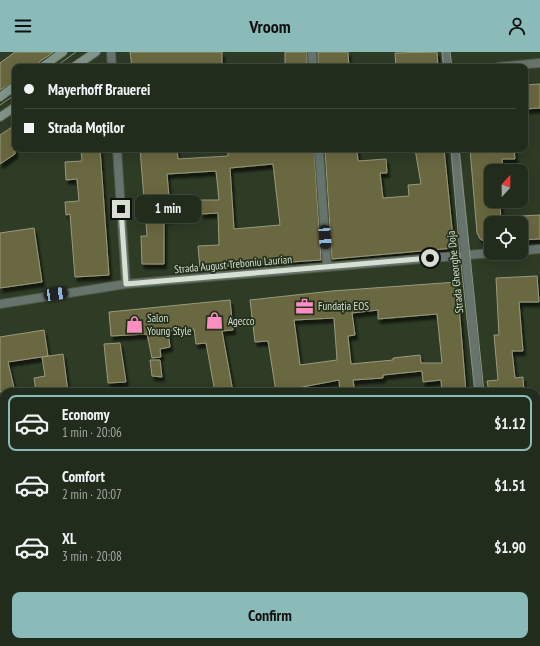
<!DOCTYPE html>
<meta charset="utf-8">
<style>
:root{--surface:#222c1c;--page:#2e3829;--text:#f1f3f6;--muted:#a2a7a3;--line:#3f483b;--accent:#8bbbb9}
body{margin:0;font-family:"PT Sans Narrow",sans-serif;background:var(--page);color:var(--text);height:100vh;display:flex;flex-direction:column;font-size:15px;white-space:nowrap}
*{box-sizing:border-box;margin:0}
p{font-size:13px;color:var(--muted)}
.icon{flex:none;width:22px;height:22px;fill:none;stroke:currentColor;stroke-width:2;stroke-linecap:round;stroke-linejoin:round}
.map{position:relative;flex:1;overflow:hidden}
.sheet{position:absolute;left:0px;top:336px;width:540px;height:258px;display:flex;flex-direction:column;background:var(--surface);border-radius:12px 12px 0 0;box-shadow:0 4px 16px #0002,0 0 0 1px var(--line)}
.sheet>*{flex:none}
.top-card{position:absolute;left:12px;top:12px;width:516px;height:88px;border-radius:8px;box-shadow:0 4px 16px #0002,0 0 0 1px var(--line);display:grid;align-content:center;height:88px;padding:0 12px;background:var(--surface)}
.needle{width:26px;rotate:21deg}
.buttons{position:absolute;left:484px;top:112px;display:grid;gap:8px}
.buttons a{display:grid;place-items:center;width:44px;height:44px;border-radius:8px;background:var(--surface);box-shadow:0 4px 16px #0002,0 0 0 1px var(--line);font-size:20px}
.end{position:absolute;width:18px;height:18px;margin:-9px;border:5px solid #d7dfd2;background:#111;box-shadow:0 0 0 2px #111}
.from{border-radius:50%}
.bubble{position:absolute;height:28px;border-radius:8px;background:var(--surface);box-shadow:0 4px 16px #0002,0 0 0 1px var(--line);font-size:13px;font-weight:800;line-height:28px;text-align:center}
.car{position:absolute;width:12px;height:24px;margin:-12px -6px;border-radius:5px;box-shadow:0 0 3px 1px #0007;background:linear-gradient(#222 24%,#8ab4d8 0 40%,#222 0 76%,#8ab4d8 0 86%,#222 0)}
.top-card b{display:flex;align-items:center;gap:14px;height:38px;font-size:15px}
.top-card b+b{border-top:1px solid var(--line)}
.top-card i{width:10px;height:10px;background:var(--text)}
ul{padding:7px 0 0;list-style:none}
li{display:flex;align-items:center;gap:12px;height:56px;margin:0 8px 6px;padding:0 4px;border:2px solid transparent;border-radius:8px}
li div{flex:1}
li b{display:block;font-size:15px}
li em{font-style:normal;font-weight:800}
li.on{border-color:var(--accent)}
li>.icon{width:36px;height:36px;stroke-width:1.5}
.button{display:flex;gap:8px;margin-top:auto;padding:8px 12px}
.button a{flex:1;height:46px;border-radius:8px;background:var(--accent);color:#111;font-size:16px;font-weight:800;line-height:46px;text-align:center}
header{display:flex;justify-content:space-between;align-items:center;height:52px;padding:0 12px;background:var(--accent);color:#111;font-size:18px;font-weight:800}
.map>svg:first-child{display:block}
.building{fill:#696741;stroke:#9b9a7c;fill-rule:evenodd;filter:url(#shadow)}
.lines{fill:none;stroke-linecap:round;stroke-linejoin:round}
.minor-casing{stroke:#4c5944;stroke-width:10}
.secondary-casing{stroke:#4c5944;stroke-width:10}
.minor{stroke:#67736d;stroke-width:8}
.secondary{stroke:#81958a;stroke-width:8}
.tram{stroke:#8a9483;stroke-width:1}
.route{stroke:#d7dfd2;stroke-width:5}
.labels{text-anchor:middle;stroke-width:3.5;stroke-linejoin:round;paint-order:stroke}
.street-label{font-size:11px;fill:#d7dfd2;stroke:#24311b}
.poi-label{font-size:11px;fill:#d7dfd2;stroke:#24311b;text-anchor:start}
</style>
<header><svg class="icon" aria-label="menu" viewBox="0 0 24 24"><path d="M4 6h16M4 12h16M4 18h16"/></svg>Vroom<svg class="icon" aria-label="person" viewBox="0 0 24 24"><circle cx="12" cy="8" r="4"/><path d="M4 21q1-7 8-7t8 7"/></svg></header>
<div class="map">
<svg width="540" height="594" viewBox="0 0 540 594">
<defs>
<filter id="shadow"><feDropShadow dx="2.5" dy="4.5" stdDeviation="1" flood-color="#0009"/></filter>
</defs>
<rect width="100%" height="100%" fill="#2e3b25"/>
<path class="building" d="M15,0H54L40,9L37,15H15V29L0,38V11Z
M130,0H222V15H132Z
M285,0H307V15H285Z
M318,0H348L349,15H318Z
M437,0L438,15H396L395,1Z
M540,32V56L525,57V33Z
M15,73V102L0,112V83Z
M81,97H100L109,223L75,225L70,162L66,163L65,150L79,149L77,127L66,128L65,110L82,109Z
M140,97H177L178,107L228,104V99L314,97L321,208L200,216L198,194L219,193L218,161L201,162V148H219L216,119L167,122L171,167H164V212H142L141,184H147ZM273,112L280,173L234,177L230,116Z
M325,97H357L358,109L386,107L387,121H380L383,146L409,144L408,133L421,132L415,97H444L454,196L332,207Z
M470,97H514L515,107H502L503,119H491V149H500L501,171H491V193L480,187L477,181Z
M540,163V187L521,188V164Z
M34,176L42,230L0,236V181Z
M537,224L539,250H519L523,299H512L515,326L523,325L524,340H489L487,329L498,328L494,283H499L496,226Z
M457,230L466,340H442L441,328L423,330L422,319L383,323V326L353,328L355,340H340L339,328L276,340L268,289L255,290L250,248L332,239ZM378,258V267L437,262L442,311H421L420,303L393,306V308L351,312L348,284L355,283L352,261ZM334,266L337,308L300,313L294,268Z
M230,248L233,278L222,279L233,340H215L206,291L196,292L194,277L168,279L170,295L160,297L161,305L152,306L147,282L111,284L109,260Z
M44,278L48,304L8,310L15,340H0V285Z
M120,291L126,330L108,331L104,292Z
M63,302L68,340H56L55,337L36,340L34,326L45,324L42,305Z
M150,308H160L162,325L152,324Z"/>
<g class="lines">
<defs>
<path id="minor" d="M111,0L112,15
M312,0L313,15
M446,0L447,15
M498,15L540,11
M117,97L126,232
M319,97L327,214
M455,97L479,340
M521,199L540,197
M0,252L126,232L491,201
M536,491L540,490
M521,590L522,594
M189,594L202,590"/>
<path id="secondary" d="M42,15L63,0
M74,15L96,0
M0,45L15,34
M0,65L15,55"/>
</defs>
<use href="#minor" class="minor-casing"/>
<use href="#secondary" class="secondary-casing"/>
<use href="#minor" class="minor"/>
<use href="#secondary" class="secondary"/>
<path class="tram" d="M442,0L444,15
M450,0L452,15
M55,15L76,0
M67,15L89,0
M0,53L15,43
M0,62L15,51
M451,97L460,203L475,340
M459,97L484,340
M517,590L518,594
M526,590L527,594"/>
</g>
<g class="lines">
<path class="route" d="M121,157L126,232L430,206"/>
</g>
<defs>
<symbol id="office-bare" viewBox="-9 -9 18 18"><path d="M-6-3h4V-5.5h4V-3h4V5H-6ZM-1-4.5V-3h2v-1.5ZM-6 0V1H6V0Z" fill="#fd8ec1" stroke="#24311b" stroke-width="2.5" paint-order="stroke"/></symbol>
<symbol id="shop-bare" viewBox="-9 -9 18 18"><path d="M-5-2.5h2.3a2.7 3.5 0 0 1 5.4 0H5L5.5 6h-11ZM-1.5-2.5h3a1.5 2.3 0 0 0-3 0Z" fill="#fd8ec1" stroke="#24311b" stroke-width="2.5" paint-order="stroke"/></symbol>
</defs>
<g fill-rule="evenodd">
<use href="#office-bare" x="292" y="242" width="25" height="25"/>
<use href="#shop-bare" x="202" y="256" width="25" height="25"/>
<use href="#shop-bare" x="122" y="260" width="25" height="25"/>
</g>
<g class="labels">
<g class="street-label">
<text transform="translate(233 212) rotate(-5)" y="4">Strada August Treboniu Laurian</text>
<text transform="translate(455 220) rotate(-96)" y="4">Strada Gheorghe Doja</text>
</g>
<g class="poi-label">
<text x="318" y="258">Fundația EOS</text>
<text x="147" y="270">Salon<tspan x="147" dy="13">Young Style</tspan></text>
<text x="228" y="273">Agecco</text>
</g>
</g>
</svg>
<div class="buttons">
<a><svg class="needle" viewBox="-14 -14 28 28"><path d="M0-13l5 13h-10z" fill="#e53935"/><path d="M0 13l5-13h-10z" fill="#a2a7a3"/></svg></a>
<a><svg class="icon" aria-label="locate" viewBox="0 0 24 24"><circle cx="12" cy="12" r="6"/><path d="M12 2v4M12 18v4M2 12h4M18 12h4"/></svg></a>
</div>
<i class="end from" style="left:430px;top:206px"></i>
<i class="end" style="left:121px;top:157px"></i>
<div class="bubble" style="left:135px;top:143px;width:66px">1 min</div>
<i class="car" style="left:325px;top:185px;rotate:176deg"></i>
<i class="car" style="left:56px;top:242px;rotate:82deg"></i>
<div class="top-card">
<b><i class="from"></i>Mayerhoff Brauerei</b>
<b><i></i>Strada Moților</b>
</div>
<section class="sheet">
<ul>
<li class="on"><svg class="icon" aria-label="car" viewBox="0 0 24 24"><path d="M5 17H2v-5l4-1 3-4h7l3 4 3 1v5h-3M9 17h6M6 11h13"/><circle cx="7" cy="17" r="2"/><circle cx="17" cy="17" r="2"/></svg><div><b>Economy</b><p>1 min · 20:06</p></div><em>$1.12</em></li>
<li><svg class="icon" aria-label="car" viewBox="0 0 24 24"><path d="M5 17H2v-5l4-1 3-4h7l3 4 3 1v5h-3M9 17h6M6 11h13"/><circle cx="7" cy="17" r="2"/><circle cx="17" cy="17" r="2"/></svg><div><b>Comfort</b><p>2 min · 20:07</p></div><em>$1.51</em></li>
<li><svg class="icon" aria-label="car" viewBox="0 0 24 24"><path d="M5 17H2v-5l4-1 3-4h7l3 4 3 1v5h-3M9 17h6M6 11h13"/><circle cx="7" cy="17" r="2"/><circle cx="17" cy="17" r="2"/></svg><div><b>XL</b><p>3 min · 20:08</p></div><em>$1.90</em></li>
</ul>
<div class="button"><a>Confirm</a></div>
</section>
</div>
